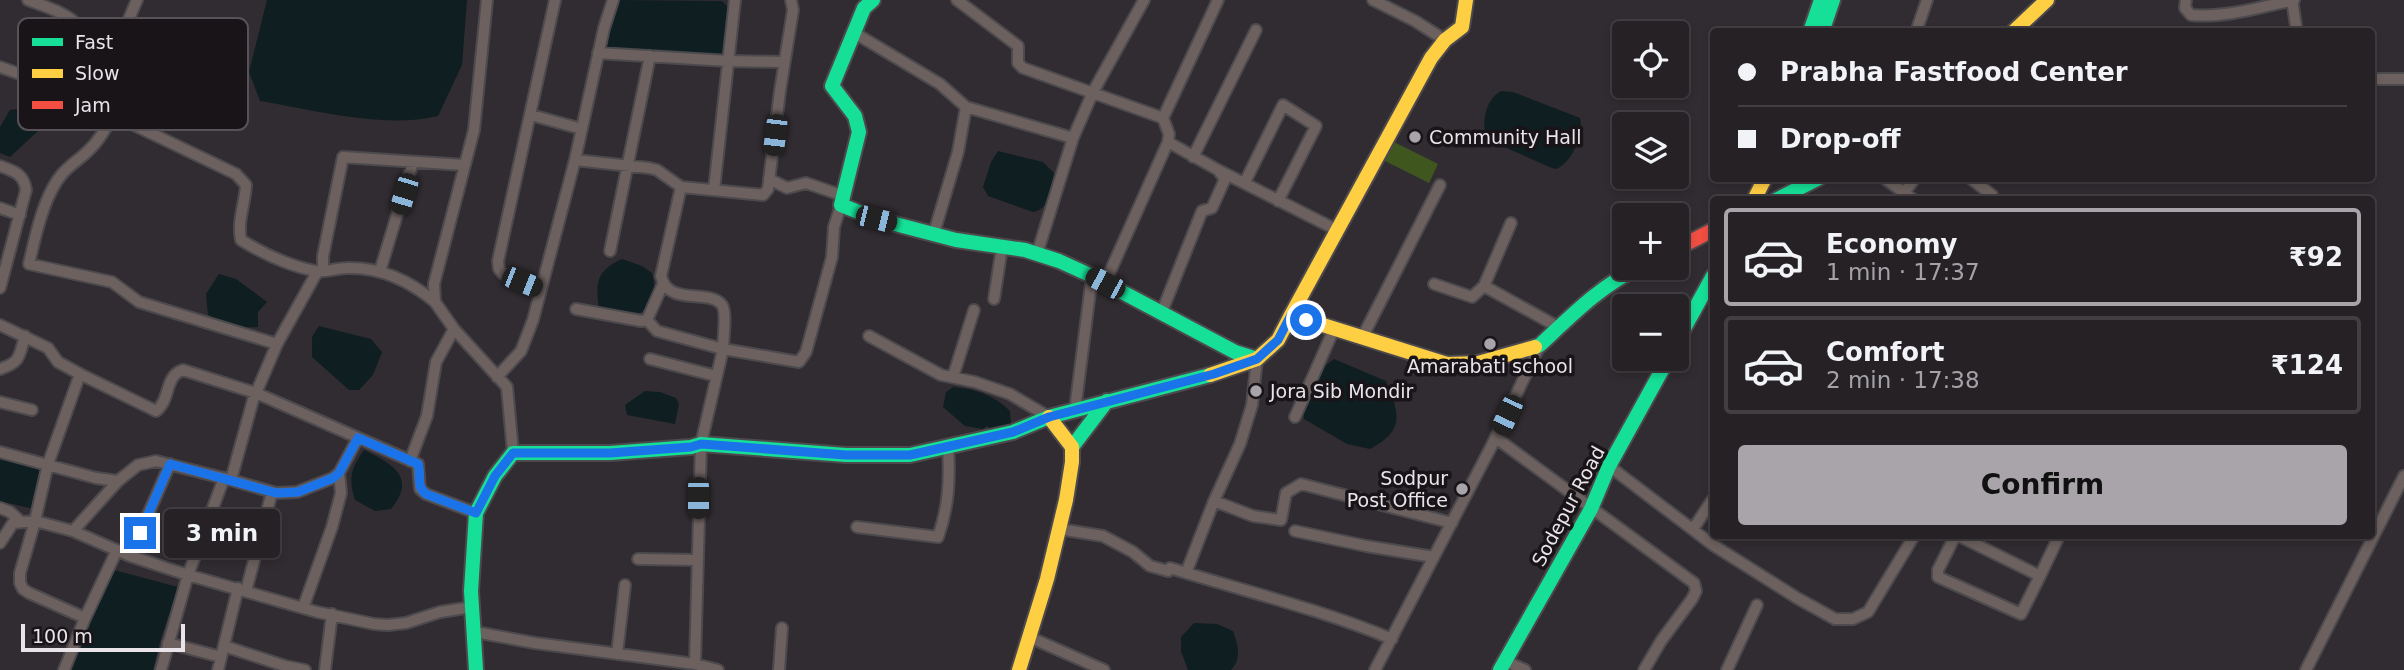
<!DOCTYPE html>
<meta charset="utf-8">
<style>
:root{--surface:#252125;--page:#312e32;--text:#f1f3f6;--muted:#a3a3a7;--line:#423e42;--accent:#a8a4a9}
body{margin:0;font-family:"DejaVu Sans",sans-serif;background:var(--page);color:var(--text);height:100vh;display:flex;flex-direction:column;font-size:26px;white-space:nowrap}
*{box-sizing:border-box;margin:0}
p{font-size:23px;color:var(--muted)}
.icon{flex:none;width:38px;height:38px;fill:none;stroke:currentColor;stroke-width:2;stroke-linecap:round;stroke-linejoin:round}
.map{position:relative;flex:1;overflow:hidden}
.drawer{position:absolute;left:1710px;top:196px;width:665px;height:343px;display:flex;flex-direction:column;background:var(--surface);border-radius:7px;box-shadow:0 4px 10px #0003,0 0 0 2px var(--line)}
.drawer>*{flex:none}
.guide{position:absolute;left:1710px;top:28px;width:665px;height:154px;border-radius:7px;box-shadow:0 4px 10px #0003,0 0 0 2px var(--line);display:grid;align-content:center;height:154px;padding:0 28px;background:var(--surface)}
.buttons{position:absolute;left:1612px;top:21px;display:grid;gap:14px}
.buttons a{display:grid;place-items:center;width:77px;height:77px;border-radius:7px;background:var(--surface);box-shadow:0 4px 10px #0003,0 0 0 2px var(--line);font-size:35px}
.scale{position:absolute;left:21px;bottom:18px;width:164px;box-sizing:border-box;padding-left:7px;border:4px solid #e8e4e9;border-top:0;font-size:19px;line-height:24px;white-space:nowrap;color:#e8e4e9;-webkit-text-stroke:5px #181418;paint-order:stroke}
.end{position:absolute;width:32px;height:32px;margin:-16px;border:9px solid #1a73e8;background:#fff;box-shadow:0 0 0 4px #fff}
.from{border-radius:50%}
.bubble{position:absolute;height:49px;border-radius:7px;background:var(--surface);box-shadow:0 4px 10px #0003,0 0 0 2px var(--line);font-size:23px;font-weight:600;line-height:49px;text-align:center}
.car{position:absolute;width:21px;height:42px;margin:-21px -10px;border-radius:9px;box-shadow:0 0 5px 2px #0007;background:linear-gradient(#222 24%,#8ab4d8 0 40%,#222 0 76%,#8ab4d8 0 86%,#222 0)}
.guide b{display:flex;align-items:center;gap:24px;height:66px;font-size:26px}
.guide b+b{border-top:2px solid var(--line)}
.guide i{width:18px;height:18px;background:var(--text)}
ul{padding:12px 0 0;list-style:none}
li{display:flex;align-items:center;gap:21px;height:98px;margin:0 14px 10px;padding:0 14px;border:4px solid var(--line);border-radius:7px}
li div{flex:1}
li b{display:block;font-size:26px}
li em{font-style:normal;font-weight:600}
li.on{border-color:var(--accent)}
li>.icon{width:63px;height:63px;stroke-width:1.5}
.primary-button{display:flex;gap:14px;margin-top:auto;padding:14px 28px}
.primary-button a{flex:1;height:80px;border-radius:7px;background:var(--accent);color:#111;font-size:28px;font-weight:600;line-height:80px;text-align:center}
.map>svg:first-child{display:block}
.green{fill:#3f561e}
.water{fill:#0f1e21}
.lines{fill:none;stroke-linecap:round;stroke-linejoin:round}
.street-casing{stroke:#4d4a4e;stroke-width:14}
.fast-casing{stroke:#4d4a4e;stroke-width:18}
.slow-casing{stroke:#4d4a4e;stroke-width:18}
.jam-casing{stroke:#4d4a4e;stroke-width:18}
.street{stroke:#6c615f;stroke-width:10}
.fast{stroke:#16e098;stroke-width:14}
.slow{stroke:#ffcf43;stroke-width:14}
.jam{stroke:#f24e42;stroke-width:14}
.route{stroke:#1a73e8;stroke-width:9}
.poi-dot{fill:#a8a4a9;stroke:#181418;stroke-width:2.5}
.labels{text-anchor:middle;stroke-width:7;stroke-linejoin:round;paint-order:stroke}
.poi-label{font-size:19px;fill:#e8e4e9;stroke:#181418;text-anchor:start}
.street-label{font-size:19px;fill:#e8e4e9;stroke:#181418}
.key{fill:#181418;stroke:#565257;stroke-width:2}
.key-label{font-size:19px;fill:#e8e4e9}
</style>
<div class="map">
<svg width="2404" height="670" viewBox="0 0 2404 670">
<rect width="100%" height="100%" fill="#312c31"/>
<path class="green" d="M1394,142L1438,164L1429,183L1385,161Z"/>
<path class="water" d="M267,0H467L462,65L438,116C383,129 315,110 260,101L249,72Z
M615,0L722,1L729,8L724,52L716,60L612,54L605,46Z
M1501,91L1513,92L1580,118C1584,134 1572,163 1556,169L1552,168L1502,146L1486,134C1481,121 1487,98 1501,91Z
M26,108L35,112L38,131L10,157L0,153V127L10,110Z
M998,151L1043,162L1054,173C1051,187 1051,209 1033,212L988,196L983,187L991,162Z
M622,259L642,266L652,273C656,289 657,305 640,313L599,308C595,283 597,270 622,259Z
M219,274L236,279L267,302L258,312V327L233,328L208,315L206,294Z
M319,326L371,339L382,352L373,375L359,390H349L312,357V337Z
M1334,359L1386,381C1399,413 1406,430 1370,449L1347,444L1304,419L1303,410L1319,370Z
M953,387C975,389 994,395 1010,411L1011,424L1006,429L996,433L987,426L983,429L965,426L943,407L946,392Z
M645,391L660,392L676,398L679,404L675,424L627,415L625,405Z
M364,450C393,464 417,477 391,509L375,511L355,500C348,478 351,468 364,450Z
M0,456L45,469L33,509L0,501Z
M114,570L178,587L160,642L153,670H70L84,631Z
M1194,623L1217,624L1233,631C1238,645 1242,658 1231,670H1188L1181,651V637Z"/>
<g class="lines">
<defs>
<path id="street" d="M28,0C44,6 68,13 78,26C77,50 59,74 66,97L113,115L236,174L246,185C245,203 237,222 241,240C262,253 290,266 315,271C324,273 337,268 347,268C381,267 410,281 435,302
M487,0L474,130L434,284L435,302L454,329L507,387L513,453
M613,0L604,28L575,160L649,168L657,170L681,187L763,195L768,189L780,91L793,10L791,0
M957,0L1018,46V63L1023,68L1163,118L1169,134L1168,142L1218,170L1337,230
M1373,0L1415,21L1445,40
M2186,0L2185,8L2191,15C2225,18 2261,7 2294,0
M2292,0L2297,32
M853,32L940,84L966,107L958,152L934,233
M1916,32L1927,0
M598,53L728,61L784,62
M0,67L63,89
M2371,79H2404
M966,107L1073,138
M91,108L137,0
M113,115C106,128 99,141 88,151C80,159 71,164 63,173C44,194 35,237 29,264L112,282L139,302L277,344
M531,115L582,129
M1163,118L1218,0
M1193,157L1256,30
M0,166C14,171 24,174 26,190L0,288
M1884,178L1914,200
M1970,178L1992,195
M769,179L787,188L806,183L841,195
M1245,182L1283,105L1316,126L1278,201
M714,190L735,0
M1904,193L1915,178
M0,208L20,215
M610,251L650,56
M1037,254L1073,138L1093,92L1144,0
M323,270V256L343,157L464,165
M380,271L413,162
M317,272L277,344L253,400L231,480L276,493L297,492L333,478L339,473L358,438
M1105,283L1168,142
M1434,284L1472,297L1484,286L1560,328
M1484,286L1511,223
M541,290L503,274L499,269L498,261L555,0
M994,299L1002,247
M576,309L641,321L647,320L663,284
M1161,314L1202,211L1212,208L1225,179L1218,170
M647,320L657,331L723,349C723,340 727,312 722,305C709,288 668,307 661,276L681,187
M0,325L48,348L58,362L80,374L156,411C171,400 164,376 183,370L256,393L418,464L420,489L426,494L476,513
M869,336L941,375L975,382L1010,394L1049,417
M1362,338L1440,185
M650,359L716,376
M0,369C21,362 19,356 25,336
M80,374L48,464L35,521L20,573V583L23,589L29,593L85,618
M497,377L521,351L533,320L575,160
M953,377L974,310
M0,402L32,410
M1075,410L1092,276
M1295,417L1334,329
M1496,438L1694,583L1696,591L1692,599L1661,641L1644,670
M0,452L96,478L118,481L138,465L156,461L231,480
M410,461L427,416L436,362L454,329
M1609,466L1713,545L1797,598L1835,619H1853L1868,612L1914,536
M1214,501L1253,516L1281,520L1286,493L1301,484L1452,523
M0,508L10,512L20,521
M857,527L938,537C949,506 950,478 948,446
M1059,529L1103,536L1133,552L1150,566L1168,571L1170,568C1244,591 1320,609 1392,639
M1693,529L1713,499
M73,531L118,481
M1295,531L1366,546L1434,557
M1955,536L1938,570V577L2021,614L2040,576
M1959,536L2040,576L2059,536
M0,543L13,523L35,521L73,531L130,556L188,575L317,612L374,624L388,625L406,623L440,612L472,607
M130,556L170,464
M638,559L698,560
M1186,573L1214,501L1240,444L1252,405L1257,359
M246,591L272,492
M303,608L332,527L341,493L339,473
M475,632L535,643L695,664L718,670
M1029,637L1104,670
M168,643L221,657
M224,646L285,666L305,670
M617,654L625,585
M1505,661L1525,670
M695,664L701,444L723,349L799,362L806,352L832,257L834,227L841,205
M64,670L85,618L117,550
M161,670L188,575L224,478
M218,670L238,588
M325,670L332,614
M779,670L782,628
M1375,670L1491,447L1540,345
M1727,670L1757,605
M2306,670L2404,476"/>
<path id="fast" d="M873,0L864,8L832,86L855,116L859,132L841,205L876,219L956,240L1025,250L1059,261L1092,276L1235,352L1257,359
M1810,32L1821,0
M1822,32L1833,0
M1776,200L1819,178
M1676,343L1713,276
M1535,347L1540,345C1570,317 1600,286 1638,268
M1072,447L1107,401
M476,670L471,591L476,513L495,476L513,453H610L691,447L701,444L846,455H910L1013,432L1049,417L1210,375
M1500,670L1591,509L1609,466L1668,359"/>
<path id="slow" d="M2013,32L2047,0
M1754,200L1765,178
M1291,315L1431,58L1445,40L1462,27L1466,0
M1210,375L1257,359L1278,340L1291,315L1447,364L1478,363L1535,347
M1019,670L1047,579L1066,500L1072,462V447L1049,417"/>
<path id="jam" d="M1676,249L1713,230"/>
</defs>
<use href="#street" class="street-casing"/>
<use href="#fast" class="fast-casing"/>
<use href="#slow" class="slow-casing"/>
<use href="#jam" class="jam-casing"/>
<use href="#street" class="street"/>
<use href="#fast" class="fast"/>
<use href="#slow" class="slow"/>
<use href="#jam" class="jam"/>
</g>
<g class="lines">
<path class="route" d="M140,533L170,464L276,493L298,492L333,478L339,473L358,438L418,464C422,476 415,485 426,494L476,513L495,476L513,453H610L691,447L701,444L846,455H910L1013,432L1049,417L1214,374L1257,359L1278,340L1291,315L1306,320"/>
</g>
<g class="poi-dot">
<circle cx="1415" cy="137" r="7"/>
<circle cx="1490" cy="344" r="7"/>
<circle cx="1256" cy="391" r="7"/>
<circle cx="1462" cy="489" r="7"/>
</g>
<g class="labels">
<g class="poi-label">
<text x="1429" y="144">Community Hall</text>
<text x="1490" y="373" text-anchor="middle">Amarabati school</text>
<text x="1270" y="398">Jora Sib Mondir</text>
<text x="1448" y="485" text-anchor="end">Sodpur<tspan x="1448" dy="22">Post Office</tspan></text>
</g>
<g class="street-label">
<text transform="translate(1568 506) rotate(-62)" y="7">Sodepur Road</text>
</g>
</g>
<rect x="18" y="18" width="230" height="112" rx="10" class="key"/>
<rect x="32" y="38" width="31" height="8" fill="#16e098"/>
<rect x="32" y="69" width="31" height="9" fill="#ffcf43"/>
<rect x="32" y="101" width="31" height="8" fill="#f24e42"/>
<g class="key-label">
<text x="75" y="49">Fast</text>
<text x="75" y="80">Slow</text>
<text x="75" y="112">Jam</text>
</g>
</svg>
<div class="buttons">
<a><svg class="icon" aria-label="locate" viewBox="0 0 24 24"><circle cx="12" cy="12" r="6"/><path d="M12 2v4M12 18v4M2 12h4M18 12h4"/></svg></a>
<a><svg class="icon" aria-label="layers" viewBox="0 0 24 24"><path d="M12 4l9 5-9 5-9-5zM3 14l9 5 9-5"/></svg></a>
<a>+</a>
<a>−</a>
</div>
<div class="scale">100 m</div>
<i class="end from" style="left:1306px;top:320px"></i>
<i class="end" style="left:140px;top:533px"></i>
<div class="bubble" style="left:164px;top:509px;width:116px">3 min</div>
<i class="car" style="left:775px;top:135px;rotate:187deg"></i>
<i class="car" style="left:404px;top:194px;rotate:197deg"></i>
<i class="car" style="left:876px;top:219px;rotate:104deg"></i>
<i class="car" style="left:522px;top:282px;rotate:112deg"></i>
<i class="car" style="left:1105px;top:283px;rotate:298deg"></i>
<i class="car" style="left:1507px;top:415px;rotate:205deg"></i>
<i class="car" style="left:698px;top:498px;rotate:180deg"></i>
<div class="guide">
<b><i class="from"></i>Prabha Fastfood Center</b>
<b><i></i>Drop-off</b>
</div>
<section class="drawer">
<ul>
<li class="on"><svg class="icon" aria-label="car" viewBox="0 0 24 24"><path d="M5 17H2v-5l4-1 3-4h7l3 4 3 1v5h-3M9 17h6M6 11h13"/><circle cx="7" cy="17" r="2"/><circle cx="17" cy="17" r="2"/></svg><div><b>Economy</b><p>1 min · 17:37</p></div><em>₹92</em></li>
<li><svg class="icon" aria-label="car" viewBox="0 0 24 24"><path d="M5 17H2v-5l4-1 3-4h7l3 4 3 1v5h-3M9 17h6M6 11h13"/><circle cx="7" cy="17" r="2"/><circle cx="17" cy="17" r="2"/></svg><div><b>Comfort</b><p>2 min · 17:38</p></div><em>₹124</em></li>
</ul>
<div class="primary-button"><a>Confirm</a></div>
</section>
</div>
